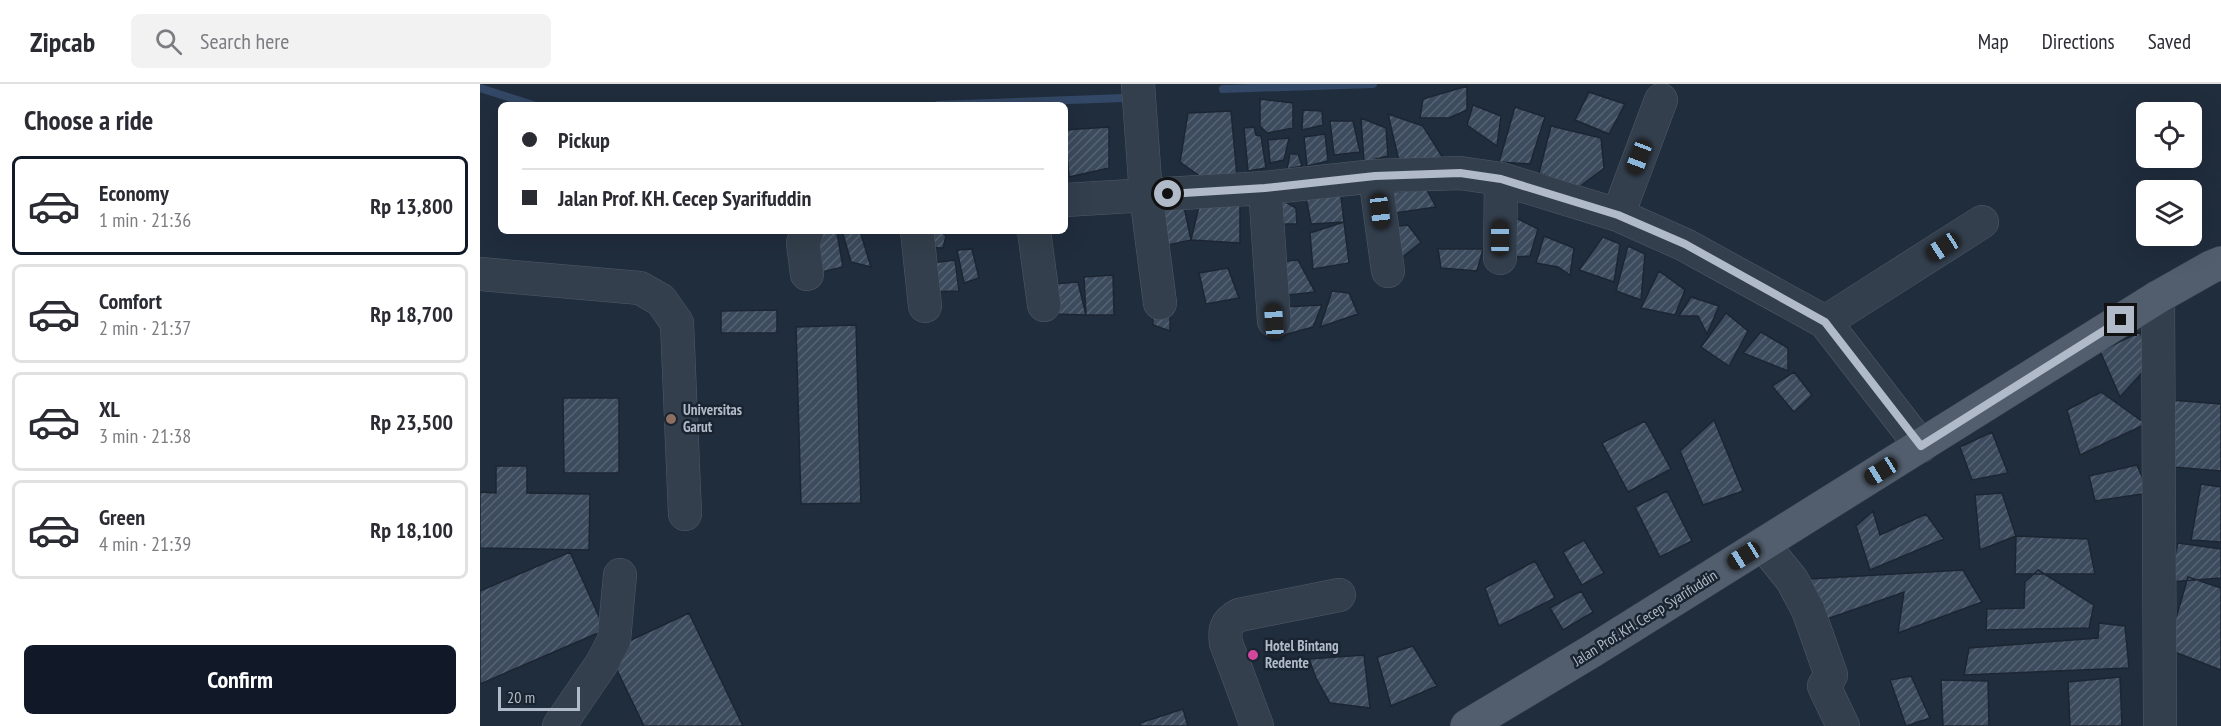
<!DOCTYPE html>
<meta charset="utf-8">
<style>
:root{--surface:#fff;--page:#f2f2f3;--text:#2b2b33;--muted:#7c7c81;--line:#e1e1e2;--accent:#111827}
body{margin:0;font-family:"PT Sans Narrow",sans-serif;background:var(--page);color:var(--text);height:100vh;display:flex;flex-direction:column;font-size:22px;white-space:nowrap}
*{box-sizing:border-box;margin:0}
p{font-size:20px;color:var(--muted)}
.icon{flex:none;width:33px;height:33px;fill:none;stroke:currentColor;stroke-width:2;stroke-linecap:round;stroke-linejoin:round}
.map{position:relative;flex:1;overflow:hidden}
.details{display:flex;flex-direction:column;background:var(--surface);width:480px}
.details>*{flex:none}
.hud{position:absolute;left:18px;top:18px;width:570px;height:132px;border-radius:9px;box-shadow:0 6px 24px #0002;display:grid;align-content:center;height:132px;padding:0 24px;background:var(--surface)}
.controls{position:absolute;left:1656px;top:18px;display:grid;gap:12px}
.controls a{display:grid;place-items:center;width:66px;height:66px;border-radius:9px;background:var(--surface);box-shadow:0 6px 24px #0002;font-size:30px}
.scale{position:absolute;left:18px;bottom:15px;width:82px;box-sizing:border-box;padding-left:6px;border:3px solid #b0bac9;border-top:0;font-size:16px;line-height:21px;white-space:nowrap;color:#b0bac9;-webkit-text-stroke:4px #1a2431;paint-order:stroke}
.end{position:absolute;width:27px;height:27px;margin:-14px;border:8px solid #b0bac9;background:#111;box-shadow:0 0 0 3px #111}
.from{border-radius:50%}
.car{position:absolute;width:18px;height:36px;margin:-18px -9px;border-radius:8px;box-shadow:0 0 4px 2px #0007;background:linear-gradient(#222 24%,#8ab4d8 0 40%,#222 0 76%,#8ab4d8 0 86%,#222 0)}
.hud b{display:flex;align-items:center;gap:21px;height:57px;font-size:22px}
.hud b+b{border-top:2px solid var(--line)}
.hud i{width:15px;height:15px;background:var(--text)}
ul{padding:0;list-style:none}
li{display:flex;align-items:center;gap:18px;height:99px;margin:0 12px 9px;padding:0 12px;border:3px solid var(--line);border-radius:9px}
li div{flex:1}
li b{display:block;font-size:22px}
li em{font-style:normal;font-weight:700}
li.current{border-color:var(--accent)}
li>.icon{width:54px;height:54px;stroke-width:1.5}
h2{padding:0 24px;font-size:27px;line-height:72px}
.primary-button{display:flex;gap:12px;margin-top:auto;padding:12px 24px}
.primary-button a{flex:1;height:69px;border-radius:9px;background:var(--accent);color:#fff;font-size:24px;font-weight:700;line-height:69px;text-align:center}
header{display:flex;align-items:center;gap:36px;box-sizing:border-box;height:84px;padding:0 30px;background:var(--surface);border-bottom:2px solid var(--line)}
header strong{font-size:28px}
nav{display:flex;gap:33px;margin-inline-start:auto;font-size:21px}
.search{width:420px;height:54px;background:var(--page);display:flex;align-items:center;gap:15px;box-sizing:border-box;padding:0 21px;border-radius:9px;color:var(--muted);font-size:22px}
main{display:flex;flex:1;min-height:0}
.map>svg:first-child{display:block}
.lines{fill:none;stroke-linecap:round;stroke-linejoin:round}
.stream{stroke:#334866;stroke-width:8}
.building{fill:url(#building-hatch);stroke:#1c2633;stroke-width:1.5}
.minor-casing{stroke:#505a67;stroke-width:34}
.major-casing{stroke:#3e4856;stroke-width:34}
.minor{stroke:#343f4d;stroke-width:33}
.major{stroke:#525e6d;stroke-width:33}
.route{stroke:#b0bac9;stroke-width:8}
.education-dot{fill:#8d6e63;stroke:#1a2431;stroke-width:2}
.hotel-dot{fill:#d1479c;stroke:#1a2431;stroke-width:2}
.labels{text-anchor:middle;stroke-width:5;stroke-linejoin:round;paint-order:stroke}
.poi-label{font-size:15px;font-weight:bold;fill:#b0bac9;stroke:#1a2431;text-anchor:start}
.street-label{font-size:15px;fill:#b0bac9;stroke:#1a2431}
</style>
<header>
<strong>Zipcab</strong>
<div class="search"><svg class="icon" aria-label="search" viewBox="0 0 24 24"><circle cx="10" cy="10" r="6"/><path d="M15 15l6 6"/></svg>Search here</div>
<nav><a>Map</a><a>Directions</a><a>Saved</a></nav>
</header>
<main>
<section class="details">
<h2>Choose a ride</h2>
<ul>
<li class="current"><svg class="icon" aria-label="car" viewBox="0 0 24 24"><path d="M5 17H2v-5l4-1 3-4h7l3 4 3 1v5h-3M9 17h6M6 11h13"/><circle cx="7" cy="17" r="2"/><circle cx="17" cy="17" r="2"/></svg><div><b>Economy</b><p>1 min · 21:36</p></div><em>Rp 13,800</em></li>
<li><svg class="icon" aria-label="car" viewBox="0 0 24 24"><path d="M5 17H2v-5l4-1 3-4h7l3 4 3 1v5h-3M9 17h6M6 11h13"/><circle cx="7" cy="17" r="2"/><circle cx="17" cy="17" r="2"/></svg><div><b>Comfort</b><p>2 min · 21:37</p></div><em>Rp 18,700</em></li>
<li><svg class="icon" aria-label="car" viewBox="0 0 24 24"><path d="M5 17H2v-5l4-1 3-4h7l3 4 3 1v5h-3M9 17h6M6 11h13"/><circle cx="7" cy="17" r="2"/><circle cx="17" cy="17" r="2"/></svg><div><b>XL</b><p>3 min · 21:38</p></div><em>Rp 23,500</em></li>
<li><svg class="icon" aria-label="car" viewBox="0 0 24 24"><path d="M5 17H2v-5l4-1 3-4h7l3 4 3 1v5h-3M9 17h6M6 11h13"/><circle cx="7" cy="17" r="2"/><circle cx="17" cy="17" r="2"/></svg><div><b>Green</b><p>4 min · 21:39</p></div><em>Rp 18,100</em></li>
</ul>
<div class="primary-button"><a>Confirm</a></div>
</section>
<div class="map">
<svg width="1741" height="642" viewBox="0 0 1741 642">
<defs>
<pattern id="building-hatch" width="6" height="6" patternUnits="userSpaceOnUse" patternTransform="scale(1.5)"><rect width="6" height="6" fill="#3c4b5d"/><path d="M-1 1l2-2M0 6l6-6M5 7l2-2" fill="none" stroke="#566373"/></pattern>
</defs>
<rect width="100%" height="100%" fill="#202d3d"/>
<g class="lines">
<path class="stream" d="M0,4L53,21
M743,5L893,0
M458,21L644,14"/>
</g>
<path class="building" d="M987,2V26L969,34H940L943,15Z
M1109,8L1145,20L1129,50L1095,36Z
M780,15L813,19V44L787,49L780,42Z
M993,21L1021,32L1017,62L987,41Z
M1035,23L1065,33L1050,80L1019,78Z
M823,26L842,27L843,41L822,46Z
M751,27L757,92L721,93L700,78L708,29Z
M908,30L943,42L963,74L919,77Z
M881,34L906,44L908,72L884,78Z
M850,37H873L880,68L854,71Z
M1071,42L1121,54L1124,84L1098,104L1059,89Z
M629,43V84L589,93L585,46Z
M774,43L776,51L781,52L786,84L768,87L764,44Z
M845,50L848,77L827,82L824,53Z
M809,54L804,76L790,79L788,56Z
M810,70H818L822,82L807,85Z
M947,106L956,123L915,129L910,108Z
M795,112L816,124L817,140H795Z
M861,112L864,138L831,140L826,113Z
M760,114V159L711,156L720,118Z
M676,117L703,118L711,156L679,163Z
M1034,133L1058,145L1050,172L1020,174Z
M864,138L869,179L833,185L830,149Z
M928,141L941,158L924,172L914,176L902,144Z
M362,147H380L391,183L371,178Z
M448,147H460L466,152L463,164L444,163Z
M332,149H357L363,183L333,190Z
M1064,152L1094,164L1090,191L1078,183L1056,179Z
M1123,153L1140,160L1134,198L1099,186Z
M1148,162L1165,170L1161,216L1136,207Z
M492,165L499,194L484,199L477,166Z
M958,165H1003L997,187L961,184Z
M475,176L479,207L448,208L452,179Z
M818,176L835,208L799,212L797,178Z
M748,184L759,214L726,220L719,189Z
M1179,187L1205,206L1195,231L1161,224Z
M633,191L634,231H606L604,193Z
M598,198L606,231L575,230L574,200Z
M852,207L869,209L878,230L840,243Z
M1211,213L1239,222L1227,250L1218,232H1199Z
M842,221L833,243L804,251L803,223Z
M673,223L690,226V247L673,241Z
M297,226V249H241V227Z
M1246,229L1268,247L1249,282L1221,263Z
M376,241L381,419L321,420L316,243Z
M1281,248L1308,264V287L1263,269Z
M1660,248L1671,279L1640,313L1620,267Z
M1314,288L1332,311L1314,328L1292,302Z
M1621,308L1666,340L1600,371L1587,326Z
M83,314H139V389H84Z
M1691,316L1741,320V387L1693,383Z
M1234,336L1263,407L1223,421L1200,367Z
M1165,337L1191,385L1148,408L1122,359Z
M1512,348L1528,389L1492,396L1480,363Z
M1657,381L1669,409L1615,417L1609,392Z
M16,382H47V409L110,410L109,466L0,464V408L16,409Z
M1721,400L1741,403V458L1711,456Z
M1187,407L1212,457L1180,473L1155,423Z
M1522,409L1536,452L1500,466L1495,411Z
M1393,427L1400,451L1446,430L1464,455L1390,486L1376,442Z
M1536,452L1608,455L1615,490H1535Z
M1104,456L1124,489L1102,501L1083,468Z
M1698,459L1741,465V494L1689,498Z
M90,468L125,546L0,600V507Z
M1055,477L1075,514L1019,542L1005,504Z
M1483,486L1502,518L1418,549L1424,508L1344,536L1312,496Z
M1558,486L1614,521L1609,544L1506,546L1507,525L1544,524L1545,498Z
M1708,493L1741,504V586L1687,565Z
M1101,507L1113,528L1083,546L1070,524Z
M209,529L263,642H164L134,580L136,563Z
M1619,539L1645,542L1649,584L1484,591L1489,564L1618,554Z
M933,562L957,602L911,622L897,573Z
M884,571L890,624L850,619L836,594L829,575Z
M1431,592L1450,634L1426,642L1410,596Z
M1640,593L1642,642H1590L1588,598Z
M1461,596L1508,597L1509,642H1463Z
M703,625L708,642H660V639Z"/>
<g class="lines">
<defs>
<path id="minor" d="M658,0L666,111L680,219
M895,92L908,187
M785,104L794,237
M585,116L785,104L895,92L980,89L1021,95L1138,131L1205,161L1345,238L1441,362
M1138,131L1181,16
M437,147L445,222
M554,147L564,221
M1020,174L1021,95
M0,190L160,204L181,216L197,239L205,430
M327,190L323,159L327,147
M1678,213L1680,642
M1345,238L1502,138
M1283,460L1312,496L1328,526L1351,591L1344,602L1363,642
M79,642L122,579L134,556L140,491
M777,642L746,559C744,545 746,538 759,531L859,511"/>
<path id="major" d="M987,642L1112,567L1678,213L1731,183L1741,179"/>
</defs>
<use href="#minor" class="minor-casing"/>
<use href="#major" class="major-casing"/>
<use href="#minor" class="minor"/>
<use href="#major" class="major"/>
</g>
<g class="lines">
<path class="route" d="M688,110L785,104L895,92L980,89L1021,95L1138,131L1205,160L1345,238L1441,362L1641,236"/>
</g>
<circle class="education-dot" cx="191" cy="335" r="6"/>
<circle class="hotel-dot" cx="773" cy="571" r="6"/>
<g class="labels">
<g class="poi-label">
<text x="203" y="331">Universitas<tspan x="203" dy="17">Garut</tspan></text>
<text x="785" y="567">Hotel Bintang<tspan x="785" dy="17">Redente</tspan></text>
</g>
<g class="street-label">
<text transform="translate(1165 534) rotate(-32)" y="5">Jalan Prof. KH. Cecep Syarifuddin</text>
</g>
</g>
</svg>
<div class="controls">
<a><svg class="icon" aria-label="locate" viewBox="0 0 24 24"><circle cx="12" cy="12" r="6"/><path d="M12 2v4M12 18v4M2 12h4M18 12h4"/></svg></a>
<a><svg class="icon" aria-label="layers" viewBox="0 0 24 24"><path d="M12 4l9 5-9 5-9-5zM3 14l9 5 9-5"/></svg></a>
</div>
<div class="scale">20 m</div>
<i class="end from" style="left:688px;top:110px"></i>
<i class="end" style="left:1641px;top:236px"></i>
<i class="car" style="left:1159px;top:73px;rotate:201deg"></i>
<i class="car" style="left:900px;top:127px;rotate:173deg"></i>
<i class="car" style="left:1020px;top:154px;rotate:0deg"></i>
<i class="car" style="left:1463px;top:163px;rotate:237deg"></i>
<i class="car" style="left:794px;top:237px;rotate:356deg"></i>
<i class="car" style="left:1401px;top:387px;rotate:238deg"></i>
<i class="car" style="left:1264px;top:472px;rotate:238deg"></i>
<div class="hud">
<b><i class="from"></i>Pickup</b>
<b><i></i>Jalan Prof. KH. Cecep Syarifuddin</b>
</div>
</div>
</main>
